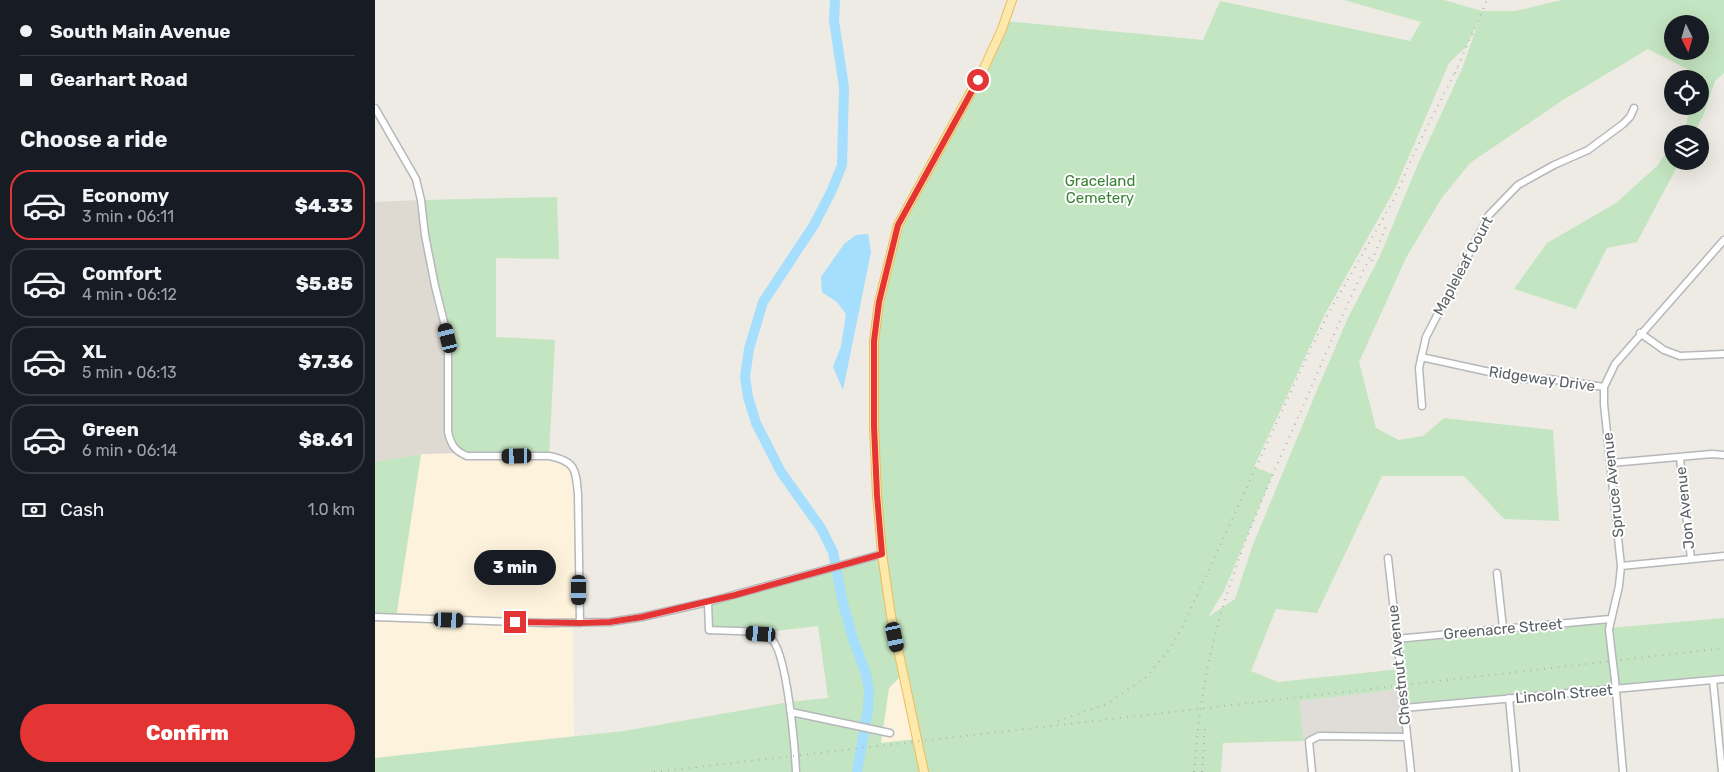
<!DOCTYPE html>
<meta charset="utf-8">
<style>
:root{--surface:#171b24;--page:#242831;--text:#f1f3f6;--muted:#9ea1a6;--line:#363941;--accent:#e53434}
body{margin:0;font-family:Rubik,sans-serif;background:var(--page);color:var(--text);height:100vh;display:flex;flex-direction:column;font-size:19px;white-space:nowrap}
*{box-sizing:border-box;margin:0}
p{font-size:16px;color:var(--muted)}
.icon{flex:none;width:28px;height:28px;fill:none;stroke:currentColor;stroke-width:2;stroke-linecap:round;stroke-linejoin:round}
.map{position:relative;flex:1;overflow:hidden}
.drawer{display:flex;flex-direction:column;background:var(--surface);width:375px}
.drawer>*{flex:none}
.banner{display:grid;align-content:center;height:110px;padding:0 20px;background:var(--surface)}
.needle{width:32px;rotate:175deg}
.fabs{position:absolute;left:1289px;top:15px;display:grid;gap:10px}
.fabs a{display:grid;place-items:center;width:45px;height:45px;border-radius:50%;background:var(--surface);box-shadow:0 5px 20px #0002;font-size:25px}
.end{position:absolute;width:22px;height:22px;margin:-11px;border:6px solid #e53434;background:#fff;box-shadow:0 0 0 2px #fff}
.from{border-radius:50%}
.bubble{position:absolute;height:35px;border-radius:18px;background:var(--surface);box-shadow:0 5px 20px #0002;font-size:16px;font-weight:800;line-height:35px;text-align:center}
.car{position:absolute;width:15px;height:30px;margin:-15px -8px;border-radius:6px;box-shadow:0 0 4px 1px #0007;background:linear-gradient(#222 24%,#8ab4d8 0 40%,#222 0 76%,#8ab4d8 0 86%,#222 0)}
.banner b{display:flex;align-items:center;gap:18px;height:48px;font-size:19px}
.banner b+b{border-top:1px solid var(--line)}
.banner i{width:12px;height:12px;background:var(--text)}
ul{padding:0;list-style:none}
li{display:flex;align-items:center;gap:15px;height:70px;margin:0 10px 8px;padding:0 10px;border:2px solid var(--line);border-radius:20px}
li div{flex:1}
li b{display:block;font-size:19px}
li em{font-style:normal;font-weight:800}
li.current{border-color:var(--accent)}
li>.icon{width:45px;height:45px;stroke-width:1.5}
h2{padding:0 20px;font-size:22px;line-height:60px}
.pay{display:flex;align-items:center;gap:12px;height:55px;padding:0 20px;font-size:19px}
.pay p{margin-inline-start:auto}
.cta{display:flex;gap:10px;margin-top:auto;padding:10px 20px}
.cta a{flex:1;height:58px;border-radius:30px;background:var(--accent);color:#fff;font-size:20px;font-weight:800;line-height:58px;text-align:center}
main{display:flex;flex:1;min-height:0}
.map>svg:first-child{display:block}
.commercial{fill:#fdf2db}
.industrial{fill:#e0ddd9}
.education{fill:#dedad2}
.green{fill:#c4e5c1;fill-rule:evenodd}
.water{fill:#a6defd}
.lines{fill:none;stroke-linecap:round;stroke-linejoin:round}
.river{stroke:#a6defd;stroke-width:10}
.minor-casing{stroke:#b5b7bb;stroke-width:9}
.major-casing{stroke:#eebb5e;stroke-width:10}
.minor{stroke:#fff;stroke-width:6}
.major{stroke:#fde9ab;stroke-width:8}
.rail{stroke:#b3b4b5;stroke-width:2;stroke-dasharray:1 6;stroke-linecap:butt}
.minor-bridge-casing{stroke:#b5b7bb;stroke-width:9;stroke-linecap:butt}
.minor-bridge{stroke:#fff;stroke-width:6}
.route{stroke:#e53434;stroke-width:6}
.labels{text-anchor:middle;stroke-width:4;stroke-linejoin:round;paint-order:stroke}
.park-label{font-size:15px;fill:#398236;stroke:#fff}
.street-label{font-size:15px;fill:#5c6165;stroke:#fff}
</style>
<main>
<section class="drawer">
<div class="banner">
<b><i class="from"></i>South Main Avenue</b>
<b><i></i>Gearhart Road</b>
</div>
<h2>Choose a ride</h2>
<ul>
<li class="current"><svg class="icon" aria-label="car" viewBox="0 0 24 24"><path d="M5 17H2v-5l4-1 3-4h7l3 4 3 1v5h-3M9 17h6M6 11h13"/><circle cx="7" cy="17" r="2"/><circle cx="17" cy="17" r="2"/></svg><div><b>Economy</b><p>3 min · 06:11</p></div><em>$4.33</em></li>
<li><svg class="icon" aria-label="car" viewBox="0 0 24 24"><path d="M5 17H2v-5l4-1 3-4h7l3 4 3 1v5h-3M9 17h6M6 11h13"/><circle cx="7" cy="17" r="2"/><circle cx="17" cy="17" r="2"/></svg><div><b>Comfort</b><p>4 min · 06:12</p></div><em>$5.85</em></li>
<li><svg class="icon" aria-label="car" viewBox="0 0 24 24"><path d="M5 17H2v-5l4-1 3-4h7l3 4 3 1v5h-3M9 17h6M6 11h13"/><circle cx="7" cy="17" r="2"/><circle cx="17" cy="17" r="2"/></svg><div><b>XL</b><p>5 min · 06:13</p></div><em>$7.36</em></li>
<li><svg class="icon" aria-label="car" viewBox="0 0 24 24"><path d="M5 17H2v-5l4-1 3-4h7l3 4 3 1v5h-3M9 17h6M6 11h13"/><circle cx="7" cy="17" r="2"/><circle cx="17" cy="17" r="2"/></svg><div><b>Green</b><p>6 min · 06:14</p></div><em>$8.61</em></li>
</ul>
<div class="pay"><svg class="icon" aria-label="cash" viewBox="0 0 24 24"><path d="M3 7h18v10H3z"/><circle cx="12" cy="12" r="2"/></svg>Cash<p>1.0 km</p></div>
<div class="cta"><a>Confirm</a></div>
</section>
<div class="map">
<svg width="1349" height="772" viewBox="0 0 1349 772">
<rect width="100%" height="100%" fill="#eeebe4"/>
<path class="commercial" d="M84,453L187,458L201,477L205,623L198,624L199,736L0,758V617L21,618L46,454Z
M528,673L542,739L505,743L514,688Z"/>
<path class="industrial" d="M1027,689L1032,737L945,736L934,741H929L924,701Z"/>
<path class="education" d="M46,200L73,338L84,453L46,454L0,462V202Z"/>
<path class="green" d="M969,0H1069L1107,11H1140L1187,0H1349V73L1340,81L1329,114L1319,134H1304L1312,122L1314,106H1325V79H1313L1312,69L1273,49L1188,100L1095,163L1066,199L1031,258L984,362L1001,428L1024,440L1048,436L1069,418L1178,430L1184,521L1129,519L1089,476H1007L942,613L901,609L876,671L903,682L1025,669L1021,639L1235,619L1234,628L1349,618V679L1029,708L1027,689L924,701L929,741L848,743L846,772H0V758L249,731L414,702L453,698L443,626L392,632L341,629L335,627L333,602L507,554L499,341L523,225L630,21L828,40L845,1L1035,41L1046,22ZM1104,20L1087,69L1043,164L1005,256L973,318L945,383L877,547L860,599L833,617L849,591L898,474L879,467L950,314L1020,189L1074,63L1091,47ZM1298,24H1325V51H1298ZM528,674L542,739L506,743L514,688Z
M1297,144L1298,161H1305L1262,242L1232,248L1201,309L1139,289L1172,243L1241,203L1282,166Z
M182,197L184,259L121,258V337L180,340L174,456H92L75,441L73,338L46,200Z
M46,454L21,618L0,617V462Z"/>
<path class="water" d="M493,234L496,252L468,390L458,367L466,346L471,314L462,302L447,292L446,277L469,244L481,235Z"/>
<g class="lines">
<path class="river" d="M460,0L459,21L469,87L467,165L457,190L439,225L388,302L374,349L370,377L373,397L381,423L406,472L446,528L458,552L467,599L477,636L491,674L494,690L493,710L482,772"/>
<defs>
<path id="minor" d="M0,108L41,179L46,200L50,235L60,286L73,338V432C76,445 80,451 92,456H174C201,461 201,470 203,495L205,623
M1265,333L1289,350L1305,356L1349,354
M1046,357L1147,379H1174L1229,387
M1047,406L1044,368L1051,337L1114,215L1143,185L1179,165L1213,150L1248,124L1255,117L1259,108
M1305,458L1316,559
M1236,463L1337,454L1349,455
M1013,558L1026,674
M1246,566L1349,556
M1122,573L1128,628
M333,602L334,630C350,631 382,629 395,638C412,648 420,750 421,772
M0,617L171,623L235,622L267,617L333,602L507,554
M1021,639L1235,619
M1236,647L1234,629L1244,586L1246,566L1229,404V387L1240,364L1349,240
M1240,680L1248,772
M1338,680L1347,772
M1028,698L1036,772
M1134,698L1141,772
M1029,708L1349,679
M416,712L515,733
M937,772L934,741L944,736L1032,737"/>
<path id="major" d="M549,772L516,616L507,554L502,495L499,426V341L504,302L523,225L609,68L627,29L637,0"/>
</defs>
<use href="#minor" class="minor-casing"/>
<use href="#major" class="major-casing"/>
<use href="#minor" class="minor"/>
<use href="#major" class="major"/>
<path class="rail" d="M1080,73L1112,0
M997,261L1012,224
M683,721L732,704L771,677L793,651L807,628L936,348L957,307L1018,201L1042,147L1082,68
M279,772L1349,648
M819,772C822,732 827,692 836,652C855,569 891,489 926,411C949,358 971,305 997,253
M827,772L830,727"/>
<defs>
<path id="minor-bridge" d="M1236,647L1240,680
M1026,674L1028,698"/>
</defs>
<use href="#minor-bridge" class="minor-bridge-casing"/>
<use href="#minor-bridge" class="minor-bridge"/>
</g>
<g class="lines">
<path class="route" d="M140,622L205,623L235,622L267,617L360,595L507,554L502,495L499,426V341L504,302L523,225L603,80"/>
</g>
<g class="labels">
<g class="park-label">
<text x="725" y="186">Graceland<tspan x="725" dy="17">Cemetery</tspan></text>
</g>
<g class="street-label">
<text transform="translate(1088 266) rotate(-62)" y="5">Mapleleaf Court</text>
<text transform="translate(1167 379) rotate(8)" y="5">Ridgeway Drive</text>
<text transform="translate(1238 485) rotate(-96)" y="5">Spruce Avenue</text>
<text transform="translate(1310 508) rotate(-96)" y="5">Jon Avenue</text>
<text transform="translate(1128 629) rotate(-5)" y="5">Greenacre Street</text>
<text transform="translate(1024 665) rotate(-96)" y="5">Chestnut Avenue</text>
<text transform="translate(1189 694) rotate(-5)" y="5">Lincoln Street</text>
</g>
</g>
</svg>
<div class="fabs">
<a><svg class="needle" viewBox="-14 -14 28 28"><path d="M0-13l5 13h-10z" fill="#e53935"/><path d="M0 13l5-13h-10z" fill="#9ea1a6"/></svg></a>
<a><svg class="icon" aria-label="locate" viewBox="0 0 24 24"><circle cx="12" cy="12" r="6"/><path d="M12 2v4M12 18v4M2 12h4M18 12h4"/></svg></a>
<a><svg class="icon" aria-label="layers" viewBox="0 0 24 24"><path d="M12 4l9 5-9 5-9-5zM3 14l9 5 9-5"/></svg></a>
</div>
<i class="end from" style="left:603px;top:80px"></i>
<i class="end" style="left:140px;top:622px"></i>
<div class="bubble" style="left:99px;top:550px;width:82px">3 min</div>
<i class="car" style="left:73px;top:338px;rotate:346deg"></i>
<i class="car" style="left:142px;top:456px;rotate:269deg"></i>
<i class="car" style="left:204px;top:590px;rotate:180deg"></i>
<i class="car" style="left:74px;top:620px;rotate:92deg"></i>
<i class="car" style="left:386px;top:634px;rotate:274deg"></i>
<i class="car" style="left:520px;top:637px;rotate:168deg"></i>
</div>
</main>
